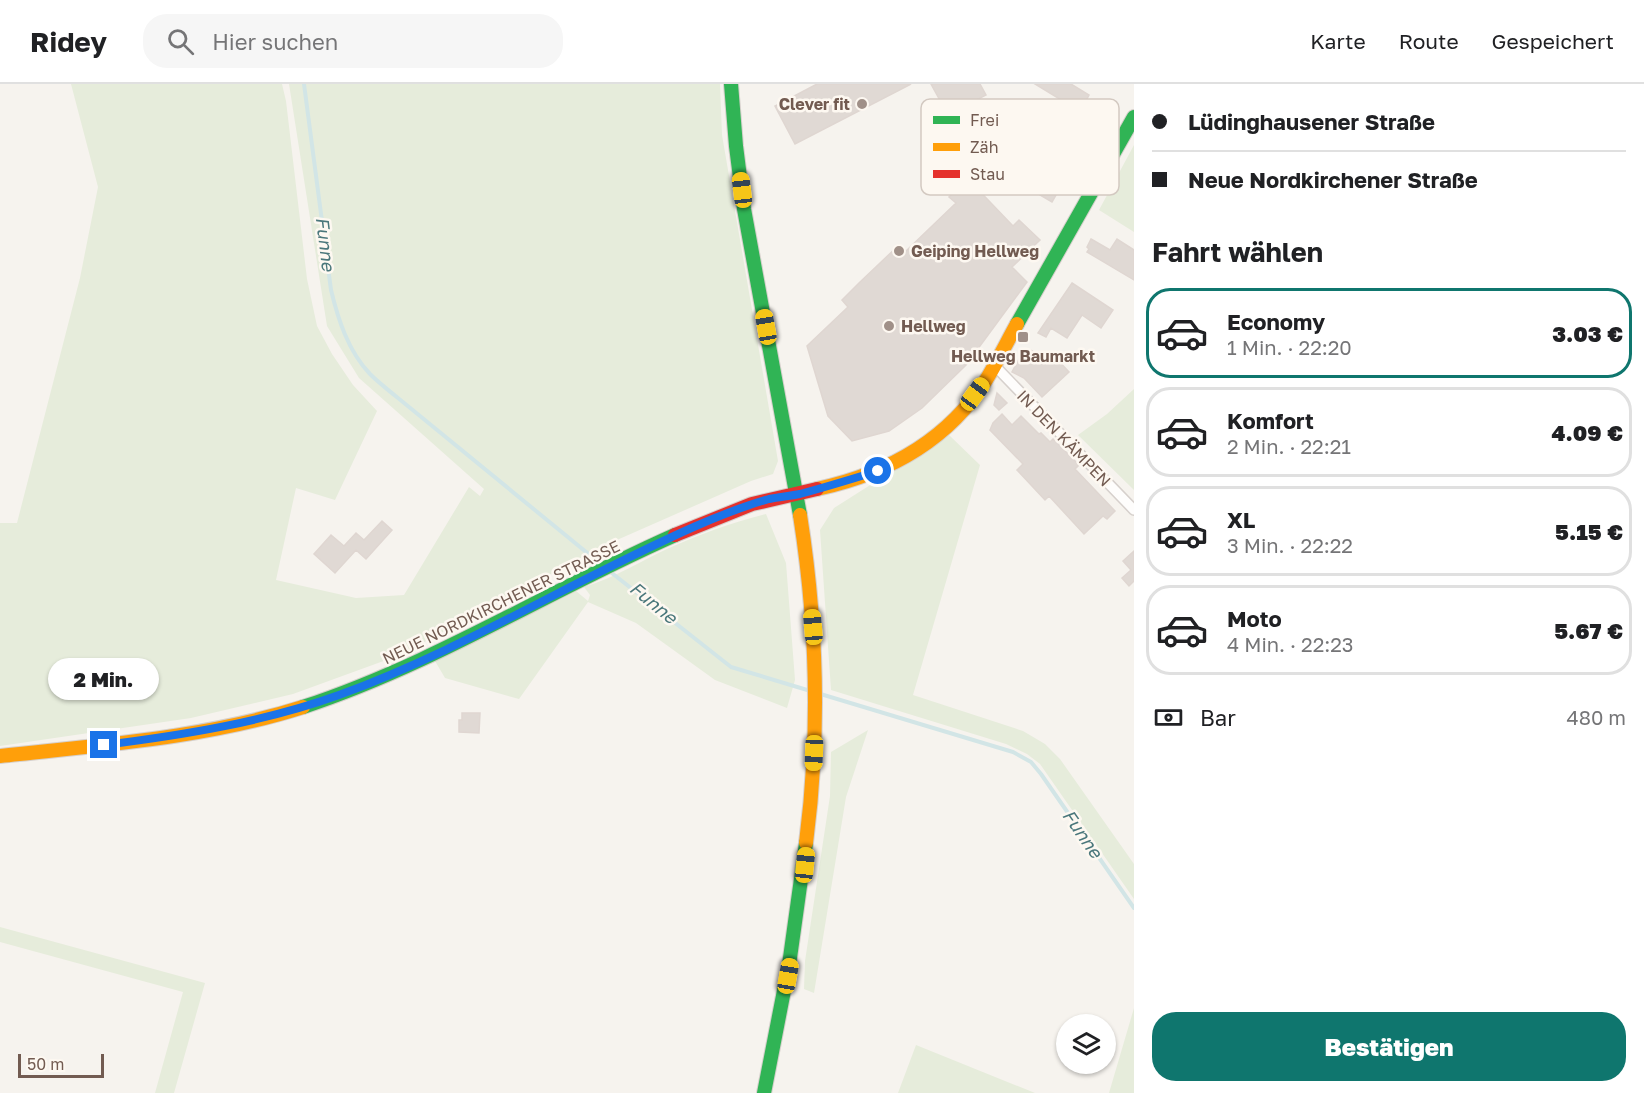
<!DOCTYPE html>
<html lang="de">
<meta charset="utf-8">
<style>
:root{--surface:#fff;--page:#f6f6f6;--text:#202124;--muted:#757577;--line:#e0e0e0;--accent:#0f766e}
body{margin:0;font-family:"Golos Text",sans-serif;background:var(--page);color:var(--text);height:100vh;display:flex;flex-direction:column;font-size:22px;white-space:nowrap}
*{box-sizing:border-box;margin:0}
p{font-size:20px;color:var(--muted)}
.icon{flex:none;width:33px;height:33px;fill:none;stroke:currentColor;stroke-width:2;stroke-linecap:round;stroke-linejoin:round}
.map{position:relative;flex:1;overflow:hidden}
.sheet{display:flex;flex-direction:column;background:var(--surface);width:510px}
.sheet>*{flex:none}
.guide{display:grid;align-content:center;height:132px;padding:0 18px;background:var(--surface)}
.buttons{position:absolute;left:1056px;top:930px;display:grid;gap:12px}
.buttons a{display:grid;place-items:center;width:60px;height:60px;border-radius:50%;background:var(--surface);box-shadow:0 2px 4px #0004;font-size:30px}
.scale{position:absolute;left:18px;bottom:15px;width:86px;box-sizing:border-box;padding-left:6px;border:3px solid #725b51;border-top:0;font-size:16px;line-height:21px;white-space:nowrap;color:#725b51;-webkit-text-stroke:4px #fdf8f1;paint-order:stroke}
.end{position:absolute;width:27px;height:27px;margin:-14px;border:8px solid #1a73e8;background:#fff;box-shadow:0 0 0 3px #fff}
.from{border-radius:50%}
.bubble{position:absolute;height:42px;border-radius:21px;background:var(--surface);box-shadow:0 2px 4px #0004;font-size:20px;font-weight:800;line-height:42px;text-align:center}
.car{position:absolute;width:18px;height:36px;margin:-18px -9px;border-radius:8px;box-shadow:0 0 4px 2px #0007;background:linear-gradient(#f5c518 24%,#345 0 40%,#f5c518 0 76%,#345 0 86%,#f5c518 0)}
.guide b{display:flex;align-items:center;gap:21px;height:57px;font-size:22px}
.guide b+b{border-top:2px solid var(--line)}
.guide i{width:15px;height:15px;background:var(--text)}
ul{padding:0;list-style:none}
li{display:flex;align-items:center;gap:18px;height:90px;margin:0 12px 9px;padding:0 6px;border:3px solid var(--line);border-radius:24px}
li div{flex:1}
li b{display:block;font-size:22px}
li em{font-style:normal;font-weight:800}
li.current{border-color:var(--accent)}
li>.icon{width:54px;height:54px;stroke-width:1.5}
h2{padding:0 18px;font-size:27px;line-height:72px}
.pay{display:flex;align-items:center;gap:15px;height:66px;padding:0 18px;font-size:22px}
.pay p{margin-inline-start:auto}
.action{display:flex;gap:12px;margin-top:auto;padding:12px 18px}
.action a{flex:1;height:69px;border-radius:24px;background:var(--accent);color:#fff;font-size:24px;font-weight:800;line-height:69px;text-align:center}
header{display:flex;align-items:center;gap:36px;box-sizing:border-box;height:84px;padding:0 30px;background:var(--surface);border-bottom:2px solid var(--line)}
header strong{font-size:28px}
nav{display:flex;gap:33px;margin-inline-start:auto;font-size:21px}
.search{width:420px;height:54px;background:var(--page);display:flex;align-items:center;gap:15px;box-sizing:border-box;padding:0 21px;border-radius:24px;color:var(--muted);font-size:22px}
main{display:flex;flex:1;min-height:0}
.map>svg:first-child{display:block}
.green{fill:#e6ecdb}
.lines{fill:none;stroke-linecap:round;stroke-linejoin:round}
.stream{stroke:#d2e5e6;stroke-width:4}
.building{fill:#e0d9d4;stroke:#dfd6d1;stroke-width:1.5}
.street-casing{stroke:#d6d0cc;stroke-width:12}
.fast-casing{stroke:#d6d0cc;stroke-width:16}
.slow-casing{stroke:#d6d0cc;stroke-width:16}
.jam-casing{stroke:#d6d0cc;stroke-width:16}
.street{stroke:#fefdfc;stroke-width:9}
.fast{stroke:#30b455;stroke-width:14}
.slow{stroke:#ff9f0a;stroke-width:14}
.jam{stroke:#e5322d;stroke-width:14}
.route{stroke:#1a73e8;stroke-width:8}
.poi-dot{fill:#a09088;stroke:#fdf8f1;stroke-width:2}
.labels{text-anchor:middle;stroke-width:5;stroke-linejoin:round;paint-order:stroke}
.poi-label{font-size:16px;font-weight:bold;fill:#725b51;stroke:#fdf8f1;text-anchor:start}
.street-label{font-size:16px;fill:#725b51;stroke:#fdf8f1}
.water-label{font-size:18px;font-style:italic;fill:#4a777b;stroke:#fdf8f1}
.key{fill:#fdf8f1;stroke:#d3c9c1;stroke-width:1.5}
.key-label{font-size:16px;fill:#725b51}
</style>
<header>
<strong>Ridey</strong>
<div class="search"><svg class="icon" aria-label="search" viewBox="0 0 24 24"><circle cx="10" cy="10" r="6"/><path d="M15 15l6 6"/></svg>Hier suchen</div>
<nav><a>Karte</a><a>Route</a><a>Gespeichert</a></nav>
</header>
<main>
<div class="map">
<svg width="1134" height="1009" viewBox="0 0 1134 1009">
<rect width="100%" height="100%" fill="#f6f3ee"/>
<path class="green" d="M71,0H282L286,17L307,195L317,242L332,270L353,301L377,327L335,416L296,404L276,496L356,514L404,511L469,403L480,412L484,405L359,294L327,242L289,0H720L722,51L778,377L773,390L751,397L601,463L400,571L293,610L191,634L0,662V439H17L80,194L98,103Z
M1134,61V148L1099,126Z
M1134,305V406L1078,351L1107,330Z
M949,351L980,381L913,611L1023,647L1045,660L1060,675L1134,780V815L1040,680L1027,670L1006,660L831,606L820,446L834,424Z
M766,430L786,479L795,596L787,624L715,596L636,539L588,518L519,615L445,594L435,577L576,507L588,517L590,511L584,503C614,494 641,477 669,464C701,450 733,438 766,430Z
M868,646L846,713L814,909L804,905L805,877L830,712L831,668Z
M0,843L205,899L174,1009H155L183,908L0,858Z
M1134,924V1009H1109Z
M916,961L1035,1009H898Z"/>
<g class="lines">
<path class="stream" d="M304,0L331,206C338,235 348,267 370,290C378,298 388,306 398,314L602,481
M608,486L731,583L1013,668L1031,678L1041,690L1134,824"/>
</g>
<path class="building" d="M817,0H911L795,60L775,22Z
M931,0H980L986,11L948,31Z
M1035,0H1071L1089,11L1087,15L1096,21L1094,24L1112,35L1102,52L1089,44L1092,39L1066,24L1068,20Z
M1056,50L1070,59L1066,66L1088,78L1080,93L1070,87L1052,118L1040,111L1044,104L1015,88L1025,71L1031,75L1046,51Z
M968,95L1013,142L1019,136L1040,156L1012,183L1027,198L966,281L922,324L889,347L852,357L828,332L807,262L848,223L842,216L859,199L899,161L906,167L956,119L949,113Z
M1091,155L1110,166L1117,155L1134,166V196L1087,168L1089,165L1087,163Z
M1072,199L1113,226L1101,244L1082,231L1067,254L1051,244L1046,253L1038,249Z
M1030,266L1051,277L1055,273L1069,288L1042,313L1024,294L1012,288L1020,273L1025,276Z
M997,309L1007,319L999,326L994,321Z
M1002,330L1012,341L1021,332L1039,350L1041,349L1050,358L1053,355L1079,381L1075,385L1115,427L1107,435L1103,432L1084,450L1049,412L1045,416L1017,386L1023,380L990,346L993,339Z
M382,437L392,446L366,475L356,466L335,489L314,470L331,451L344,462L356,449L364,456Z
M1134,467V497L1129,502L1122,494L1131,486L1123,477Z
M462,629H480L479,649L459,648V636H462Z"/>
<g class="lines">
<defs>
<path id="street" d="M995,282L1134,426"/>
<path id="fast" d="M731,0L736,62L744,125L800,431
M1017,240L1134,33
M303,623C434,580 550,506 675,451
M764,1009L789,881L806,759"/>
<path id="slow" d="M817,405C886,390 947,358 986,296C997,278 1007,258 1017,240
M800,431C817,539 820,651 806,759
M0,672C101,661 206,654 303,623"/>
<path id="jam" d="M675,451L752,420L817,405"/>
</defs>
<use href="#street" class="street-casing"/>
<use href="#fast" class="fast-casing"/>
<use href="#slow" class="slow-casing"/>
<use href="#jam" class="jam-casing"/>
<use href="#street" class="street"/>
<use href="#fast" class="fast"/>
<use href="#slow" class="slow"/>
<use href="#jam" class="jam"/>
</g>
<g class="lines">
<path class="route" d="M104,661C184,651 264,638 339,611C463,566 575,495 696,442C719,432 744,422 769,415C779,413 790,412 800,410C826,403 852,395 878,387"/>
</g>
<g class="poi-dot">
<circle cx="862" cy="20" r="6"/>
<circle cx="899" cy="167" r="6"/>
<circle cx="889" cy="242" r="6"/>
<rect x="1017" y="247" width="12" height="12" rx="3"/>
</g>
<g class="labels">
<g class="poi-label">
<text x="850" y="26" text-anchor="end">Clever fit</text>
<text x="911" y="173">Geiping Hellweg</text>
<text x="901" y="248">Hellweg</text>
<text x="1023" y="278" text-anchor="middle">Hellweg Baumarkt</text>
</g>
<g class="street-label">
<text transform="translate(1064 354) rotate(46)" y="6">IN DEN KÄMPEN</text>
<text transform="translate(501 518) rotate(-26)" y="6">NEUE NORDKIRCHENER STRASSE</text>
</g>
<g class="water-label">
<text transform="translate(325 160) rotate(83)" y="6">Funne</text>
<text transform="translate(653 519) rotate(39)" y="6">Funne</text>
<text transform="translate(1082 750) rotate(55)" y="6">Funne</text>
</g>
</g>
<rect x="921" y="15" width="198" height="96" rx="9" class="key"/>
<rect x="933" y="32" width="27" height="8" fill="#30b455"/>
<rect x="933" y="59" width="27" height="8" fill="#ff9f0a"/>
<rect x="933" y="86" width="27" height="8" fill="#e5322d"/>
<g class="key-label">
<text x="970" y="42">Frei</text>
<text x="970" y="69">Zäh</text>
<text x="970" y="96">Stau</text>
</g>
</svg>
<div class="buttons">
<a><svg class="icon" aria-label="layers" viewBox="0 0 24 24"><path d="M12 4l9 5-9 5-9-5zM3 14l9 5 9-5"/></svg></a>
</div>
<div class="scale">50 m</div>
<i class="end from" style="left:878px;top:387px"></i>
<i class="end" style="left:104px;top:661px"></i>
<div class="bubble" style="left:48px;top:574px;width:111px">2 Min.</div>
<i class="car" style="left:742px;top:106px;rotate:353deg"></i>
<i class="car" style="left:766px;top:243px;rotate:350deg"></i>
<i class="car" style="left:975px;top:310px;rotate:36deg"></i>
<i class="car" style="left:813px;top:543px;rotate:355deg"></i>
<i class="car" style="left:814px;top:669px;rotate:182deg"></i>
<i class="car" style="left:805px;top:781px;rotate:6deg"></i>
<i class="car" style="left:788px;top:892px;rotate:10deg"></i>
</div>
<section class="sheet">
<div class="guide">
<b><i class="from"></i>Lüdinghausener Straße</b>
<b><i></i>Neue Nordkirchener Straße</b>
</div>
<h2>Fahrt wählen</h2>
<ul>
<li class="current"><svg class="icon" aria-label="car" viewBox="0 0 24 24"><path d="M5 17H2v-5l4-1 3-4h7l3 4 3 1v5h-3M9 17h6M6 11h13"/><circle cx="7" cy="17" r="2"/><circle cx="17" cy="17" r="2"/></svg><div><b>Economy</b><p>1 Min. · 22:20</p></div><em>3.03 €</em></li>
<li><svg class="icon" aria-label="car" viewBox="0 0 24 24"><path d="M5 17H2v-5l4-1 3-4h7l3 4 3 1v5h-3M9 17h6M6 11h13"/><circle cx="7" cy="17" r="2"/><circle cx="17" cy="17" r="2"/></svg><div><b>Komfort</b><p>2 Min. · 22:21</p></div><em>4.09 €</em></li>
<li><svg class="icon" aria-label="car" viewBox="0 0 24 24"><path d="M5 17H2v-5l4-1 3-4h7l3 4 3 1v5h-3M9 17h6M6 11h13"/><circle cx="7" cy="17" r="2"/><circle cx="17" cy="17" r="2"/></svg><div><b>XL</b><p>3 Min. · 22:22</p></div><em>5.15 €</em></li>
<li><svg class="icon" aria-label="car" viewBox="0 0 24 24"><path d="M5 17H2v-5l4-1 3-4h7l3 4 3 1v5h-3M9 17h6M6 11h13"/><circle cx="7" cy="17" r="2"/><circle cx="17" cy="17" r="2"/></svg><div><b>Moto</b><p>4 Min. · 22:23</p></div><em>5.67 €</em></li>
</ul>
<div class="pay"><svg class="icon" aria-label="cash" viewBox="0 0 24 24"><path d="M3 7h18v10H3z"/><circle cx="12" cy="12" r="2"/></svg>Bar<p>480 m</p></div>
<div class="action"><a>Bestätigen</a></div>
</section>
</main>
